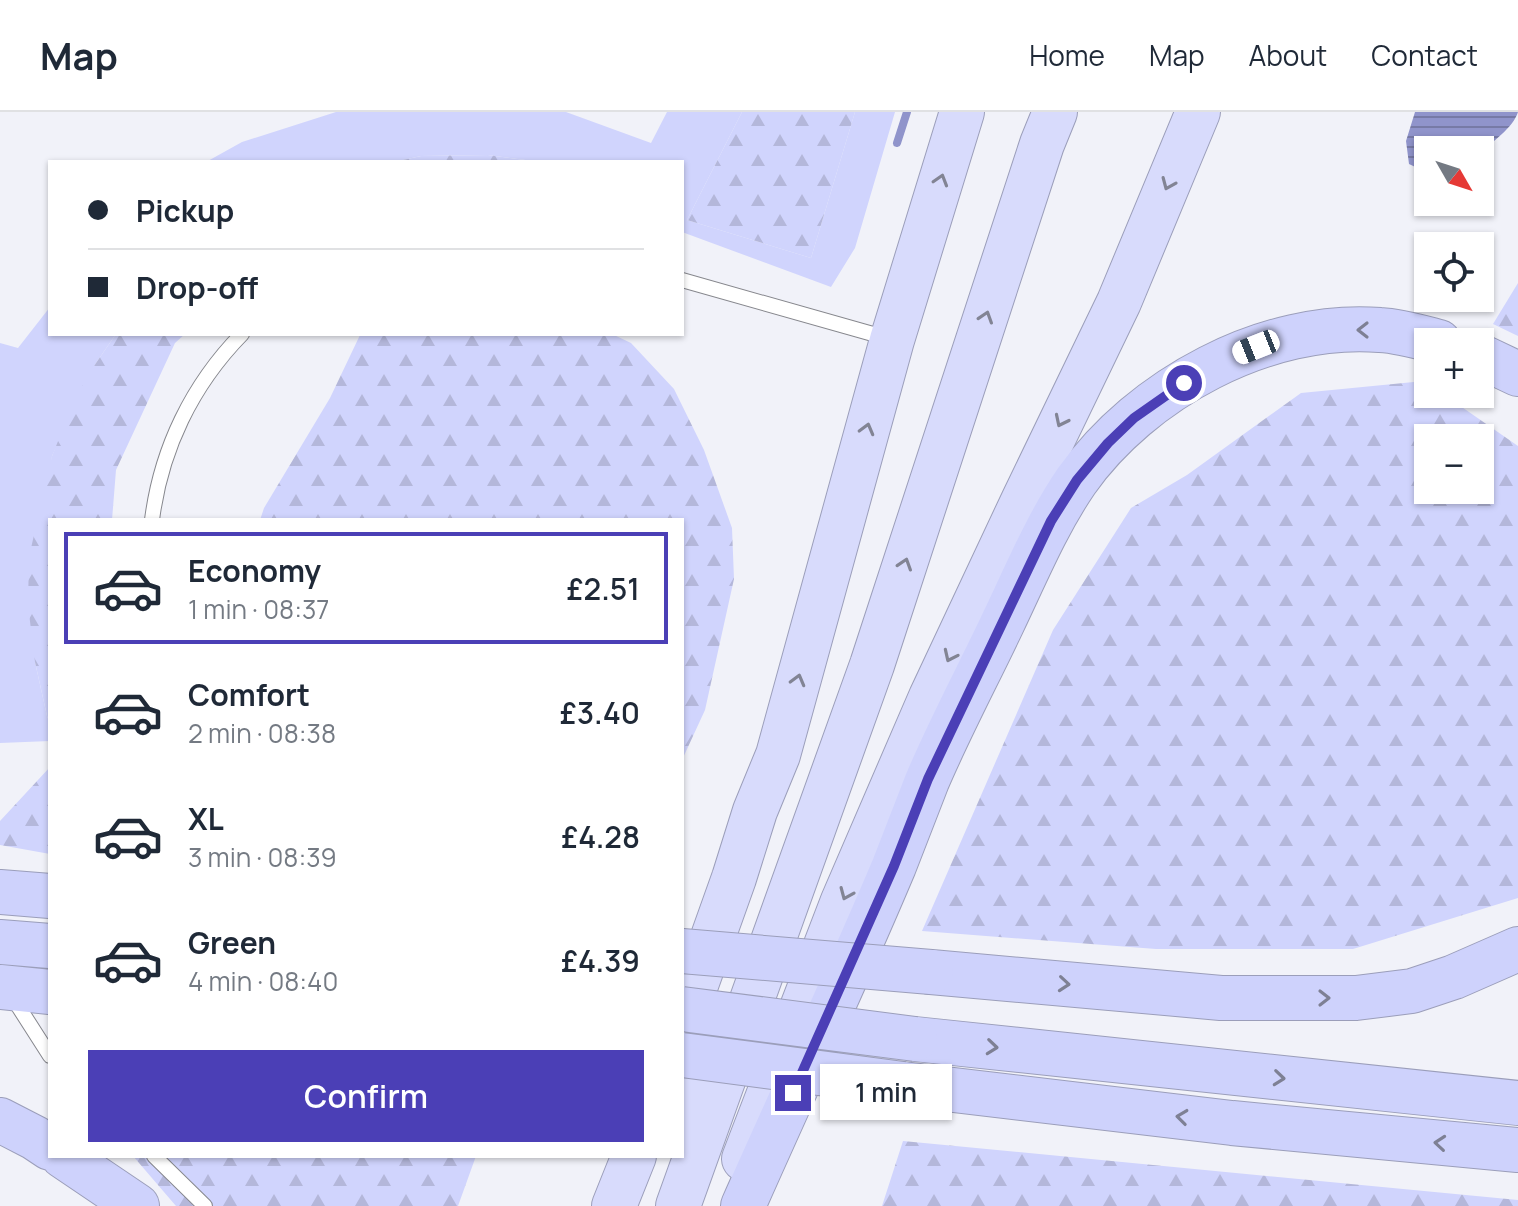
<!DOCTYPE html>
<meta charset="utf-8">
<style>
:root{--surface:#fff;--page:#f6f6f7;--text:#1f2937;--muted:#747a83;--line:#e0e1e3;--accent:#4b3fb6}
body{margin:0;font-family:Manrope,sans-serif;background:var(--page);color:var(--text);height:100vh;display:flex;flex-direction:column;font-size:30px;white-space:nowrap}
*{box-sizing:border-box;margin:0}
p{font-size:26px;color:var(--muted)}
.icon{flex:none;width:44px;height:44px;fill:none;stroke:currentColor;stroke-width:2;stroke-linecap:round;stroke-linejoin:round}
.map{position:relative;flex:1;overflow:hidden}
.details{position:absolute;left:48px;top:406px;width:636px;height:640px;display:flex;flex-direction:column;background:var(--surface);border-radius:0px;box-shadow:0 2px 6px #0004}
.details>*{flex:none}
.hud{position:absolute;left:48px;top:48px;width:636px;height:176px;border-radius:0px;box-shadow:0 2px 6px #0004;display:grid;align-content:center;height:176px;padding:0 40px;background:var(--surface)}
.needle{width:52px;rotate:129deg}
.fabs{position:absolute;left:1414px;top:24px;display:grid;gap:16px}
.fabs a{display:grid;place-items:center;width:80px;height:80px;border-radius:0px;background:var(--surface);box-shadow:0 2px 6px #0004;font-size:40px}
.end{position:absolute;width:36px;height:36px;margin:-18px;border:10px solid #4b3fb6;background:#fff;box-shadow:0 0 0 4px #fff}
.from{border-radius:50%}
.bubble{position:absolute;height:56px;border-radius:0px;background:var(--surface);box-shadow:0 2px 6px #0004;font-size:26px;font-weight:600;line-height:56px;text-align:center}
.car{position:absolute;width:24px;height:48px;margin:-24px -12px;border-radius:10px;box-shadow:0 0 6px 2px #0007;background:linear-gradient(#fff 24%,#345 0 40%,#fff 0 76%,#345 0 86%,#fff 0)}
.hud b{display:flex;align-items:center;gap:28px;height:76px;font-size:30px}
.hud b+b{border-top:2px solid var(--line)}
.hud i{width:20px;height:20px;background:var(--text)}
ul{padding:14px 0 0;list-style:none}
li{display:flex;align-items:center;gap:24px;height:112px;margin:0 16px 12px;padding:0 24px;border:4px solid transparent;border-radius:0px}
li div{flex:1}
li b{display:block;font-size:30px}
li em{font-style:normal;font-weight:600}
li.current{border-color:var(--accent)}
li>.icon{width:72px;height:72px;stroke-width:1.5}
.primary-button{display:flex;gap:16px;margin-top:auto;padding:16px 40px}
.primary-button a{flex:1;height:92px;border-radius:0px;background:var(--accent);color:#fff;font-size:32px;font-weight:600;line-height:92px;text-align:center}
header{display:flex;align-items:center;gap:48px;box-sizing:border-box;height:112px;padding:0 40px;background:var(--surface);border-bottom:2px solid var(--line)}
header strong{font-size:38px}
nav{display:flex;gap:44px;margin-inline-start:auto;font-size:28px}
.map>svg:first-child{display:block}
.green{fill:#d0d4fd}
.forest{fill:url(#forest-firs);fill-rule:evenodd}
.water{fill:url(#water-rules)}
.lines{fill:none;stroke-linecap:round;stroke-linejoin:round}
.stream{stroke:#9094cb;stroke-width:8}
.service-casing{stroke:#86878d;stroke-width:16}
.trunk-casing{stroke:#9b9eba;stroke-width:46}
.motorway-casing{stroke:#9b9eba;stroke-width:46}
.service{stroke:#fff;stroke-width:14}
.trunk{stroke:#d8dbfc;stroke-width:44}
.motorway{stroke:#ced2fc;stroke-width:44}
.motorway-bridge-casing{stroke:#9b9eba;stroke-width:46;stroke-linecap:butt}
.motorway-bridge{stroke:#ced2fc;stroke-width:44}
.oneway{stroke:#828494}
.oneway2{stroke:#7e8094}
.route{stroke:#4b3fb6;stroke-width:10}
</style>
<header>
<strong>Map</strong>
<nav><a>Home</a><a>Map</a><a>About</a><a>Contact</a></nav>
</header>
<div class="map">
<svg width="1518" height="1094" viewBox="0 0 1518 1094">
<defs>
<pattern id="forest-firs" width="22" height="20" patternUnits="userSpaceOnUse" patternTransform="scale(2)"><rect width="22" height="20" fill="#d0d4fd"/><path d="M5 1l3.5 6h-7zM16 11l3.5 6h-7z" fill="#b4b7da"/></pattern>
<pattern id="water-rules" width="6" height="5" patternUnits="userSpaceOnUse" patternTransform="scale(2)"><rect width="6" height="5" fill="#9094cb"/><path d="M0 2.5h6" fill="none" stroke="#777aa6"/></pattern>
</defs>
<rect width="100%" height="100%" fill="#f1f2f9"/>
<path class="green" d="M336,0H566L651,31L667,0H742L687,108L811,146L855,0H895L855,136L831,175L682,120V50H541L488,43L421,44L394,50H206L242,30Z
M50,195V222H116L96,251L52,344L35,550L47,604L50,612V629L0,631V231L18,236Z"/>
<path class="forest" d="M742,0H855L811,146L687,108Z
M488,43L541,50H394L421,44Z
M1518,171V224L1493,212Z
M116,222H185L175,231L116,358L112,408H50V612L47,604L35,550L28,493L29,445L52,344L76,285L96,251Z
M362,222H612L631,231L674,277L704,338L732,416L734,467L705,598L682,648V408H260L264,396L330,286L360,223Z
M1424,269L1428,272V282H1443L1518,334V786L1353,837H1156L922,819L1053,518L1131,396L1187,363L1301,281ZM1480,326V378H1428V326Z
M50,655V742L0,733V709Z
M903,1029L1518,1088V1094H882Z
M133,1044H476L458,1094H176Z"/>
<path class="water" d="M1415,0H1518C1513,16 1493,29 1480,41V38H1428V61L1409,52L1406,29Z"/>
<g class="lines">
<path class="stream" d="M897,31L907,0"/>
<defs>
<path id="service" d="M682,168L887,226
M152,408C161,337 192,273 242,222
M11,883L50,944
M154,1044L205,1094"/>
<path id="trunk" d="M682,912L734,766L755,699L778,643L892,228L962,0
M682,992L708,908
M744,1047L843,789L931,585L1023,389L1119,190L1198,0
M614,1094L634,1044
M678,1094L872,553L1042,32L1055,0"/>
<path id="motorway" d="M1480,244L1518,262
M0,780L50,784
M0,830L50,834
M931,860L1221,886H1356L1412,879L1454,865L1518,837
M0,875L50,880
M915,927L1518,991
M903,972L1232,1011L1518,1038
M0,1008L35,1026L50,1036
M63,1044L137,1094
M743,1094C793,981 846,868 894,754C905,726 916,697 927,669C950,615 978,563 1003,510C1026,462 1046,413 1076,369C1141,277 1266,209 1380,218C1400,219 1420,225 1439,230"/>
</defs>
<use href="#service" class="service-casing"/>
<use href="#trunk" class="trunk-casing"/>
<use href="#motorway" class="motorway-casing"/>
<use href="#service" class="service"/>
<use href="#trunk" class="trunk"/>
<use href="#motorway" class="motorway"/>
<defs>
<path id="motorway-bridge" d="M682,839L931,860
M682,897L915,927
M682,943L903,972"/>
</defs>
<use href="#motorway-bridge" class="motorway-bridge-casing"/>
<use href="#motorway-bridge" class="motorway-bridge"/>
</g>
<defs><path id="oneway-chevron" d="M-2-3.5L2.5 0L-2 3.5" fill="none" stroke-width="1.6" stroke-linecap="round" stroke-linejoin="round" transform="scale(2)"/></defs>
<g class="oneway">
<use href="#oneway-chevron" transform="translate(941 68) rotate(-73)"/>
<use href="#oneway-chevron" transform="translate(1168 72) rotate(113)"/>
<use href="#oneway-chevron" transform="translate(986 205) rotate(-72)"/>
<use href="#oneway-chevron" transform="translate(1061 309) rotate(116)"/>
<use href="#oneway-chevron" transform="translate(867 317) rotate(-75)"/>
<use href="#oneway-chevron" transform="translate(905 452) rotate(-72)"/>
<use href="#oneway-chevron" transform="translate(950 544) rotate(115)"/>
<use href="#oneway-chevron" transform="translate(798 568) rotate(-75)"/>
<use href="#oneway-chevron" transform="translate(846 782) rotate(113)"/>
</g>
<g class="oneway2">
<use href="#oneway-chevron" transform="translate(1363 218) rotate(-180)"/>
<use href="#oneway-chevron" transform="translate(1064 872) rotate(5)"/>
<use href="#oneway-chevron" transform="translate(1324 886)"/>
<use href="#oneway-chevron" transform="translate(992 935) rotate(6)"/>
<use href="#oneway-chevron" transform="translate(1279 966) rotate(6)"/>
<use href="#oneway-chevron" transform="translate(1182 1005) rotate(-173)"/>
<use href="#oneway-chevron" transform="translate(1440 1031) rotate(-175)"/>
</g>
<g class="lines">
<path class="route" d="M793,981L894,754L928,667L1051,409L1077,368L1108,331L1134,306L1184,271"/>
</g>
</svg>
<div class="fabs">
<a><svg class="needle" viewBox="-14 -14 28 28"><path d="M0-13l5 13h-10z" fill="#e53935"/><path d="M0 13l5-13h-10z" fill="#747a83"/></svg></a>
<a><svg class="icon" aria-label="locate" viewBox="0 0 24 24"><circle cx="12" cy="12" r="6"/><path d="M12 2v4M12 18v4M2 12h4M18 12h4"/></svg></a>
<a>+</a>
<a>−</a>
</div>
<i class="end from" style="left:1184px;top:271px"></i>
<i class="end" style="left:793px;top:981px"></i>
<div class="bubble" style="left:820px;top:952px;width:132px">1 min</div>
<i class="car" style="left:1256px;top:235px;rotate:248deg"></i>
<div class="hud">
<b><i class="from"></i>Pickup</b>
<b><i></i>Drop-off</b>
</div>
<section class="details">
<ul>
<li class="current"><svg class="icon" aria-label="car" viewBox="0 0 24 24"><path d="M5 17H2v-5l4-1 3-4h7l3 4 3 1v5h-3M9 17h6M6 11h13"/><circle cx="7" cy="17" r="2"/><circle cx="17" cy="17" r="2"/></svg><div><b>Economy</b><p>1 min · 08:37</p></div><em>£2.51</em></li>
<li><svg class="icon" aria-label="car" viewBox="0 0 24 24"><path d="M5 17H2v-5l4-1 3-4h7l3 4 3 1v5h-3M9 17h6M6 11h13"/><circle cx="7" cy="17" r="2"/><circle cx="17" cy="17" r="2"/></svg><div><b>Comfort</b><p>2 min · 08:38</p></div><em>£3.40</em></li>
<li><svg class="icon" aria-label="car" viewBox="0 0 24 24"><path d="M5 17H2v-5l4-1 3-4h7l3 4 3 1v5h-3M9 17h6M6 11h13"/><circle cx="7" cy="17" r="2"/><circle cx="17" cy="17" r="2"/></svg><div><b>XL</b><p>3 min · 08:39</p></div><em>£4.28</em></li>
<li><svg class="icon" aria-label="car" viewBox="0 0 24 24"><path d="M5 17H2v-5l4-1 3-4h7l3 4 3 1v5h-3M9 17h6M6 11h13"/><circle cx="7" cy="17" r="2"/><circle cx="17" cy="17" r="2"/></svg><div><b>Green</b><p>4 min · 08:40</p></div><em>£4.39</em></li>
</ul>
<div class="primary-button"><a>Confirm</a></div>
</section>
</div>
